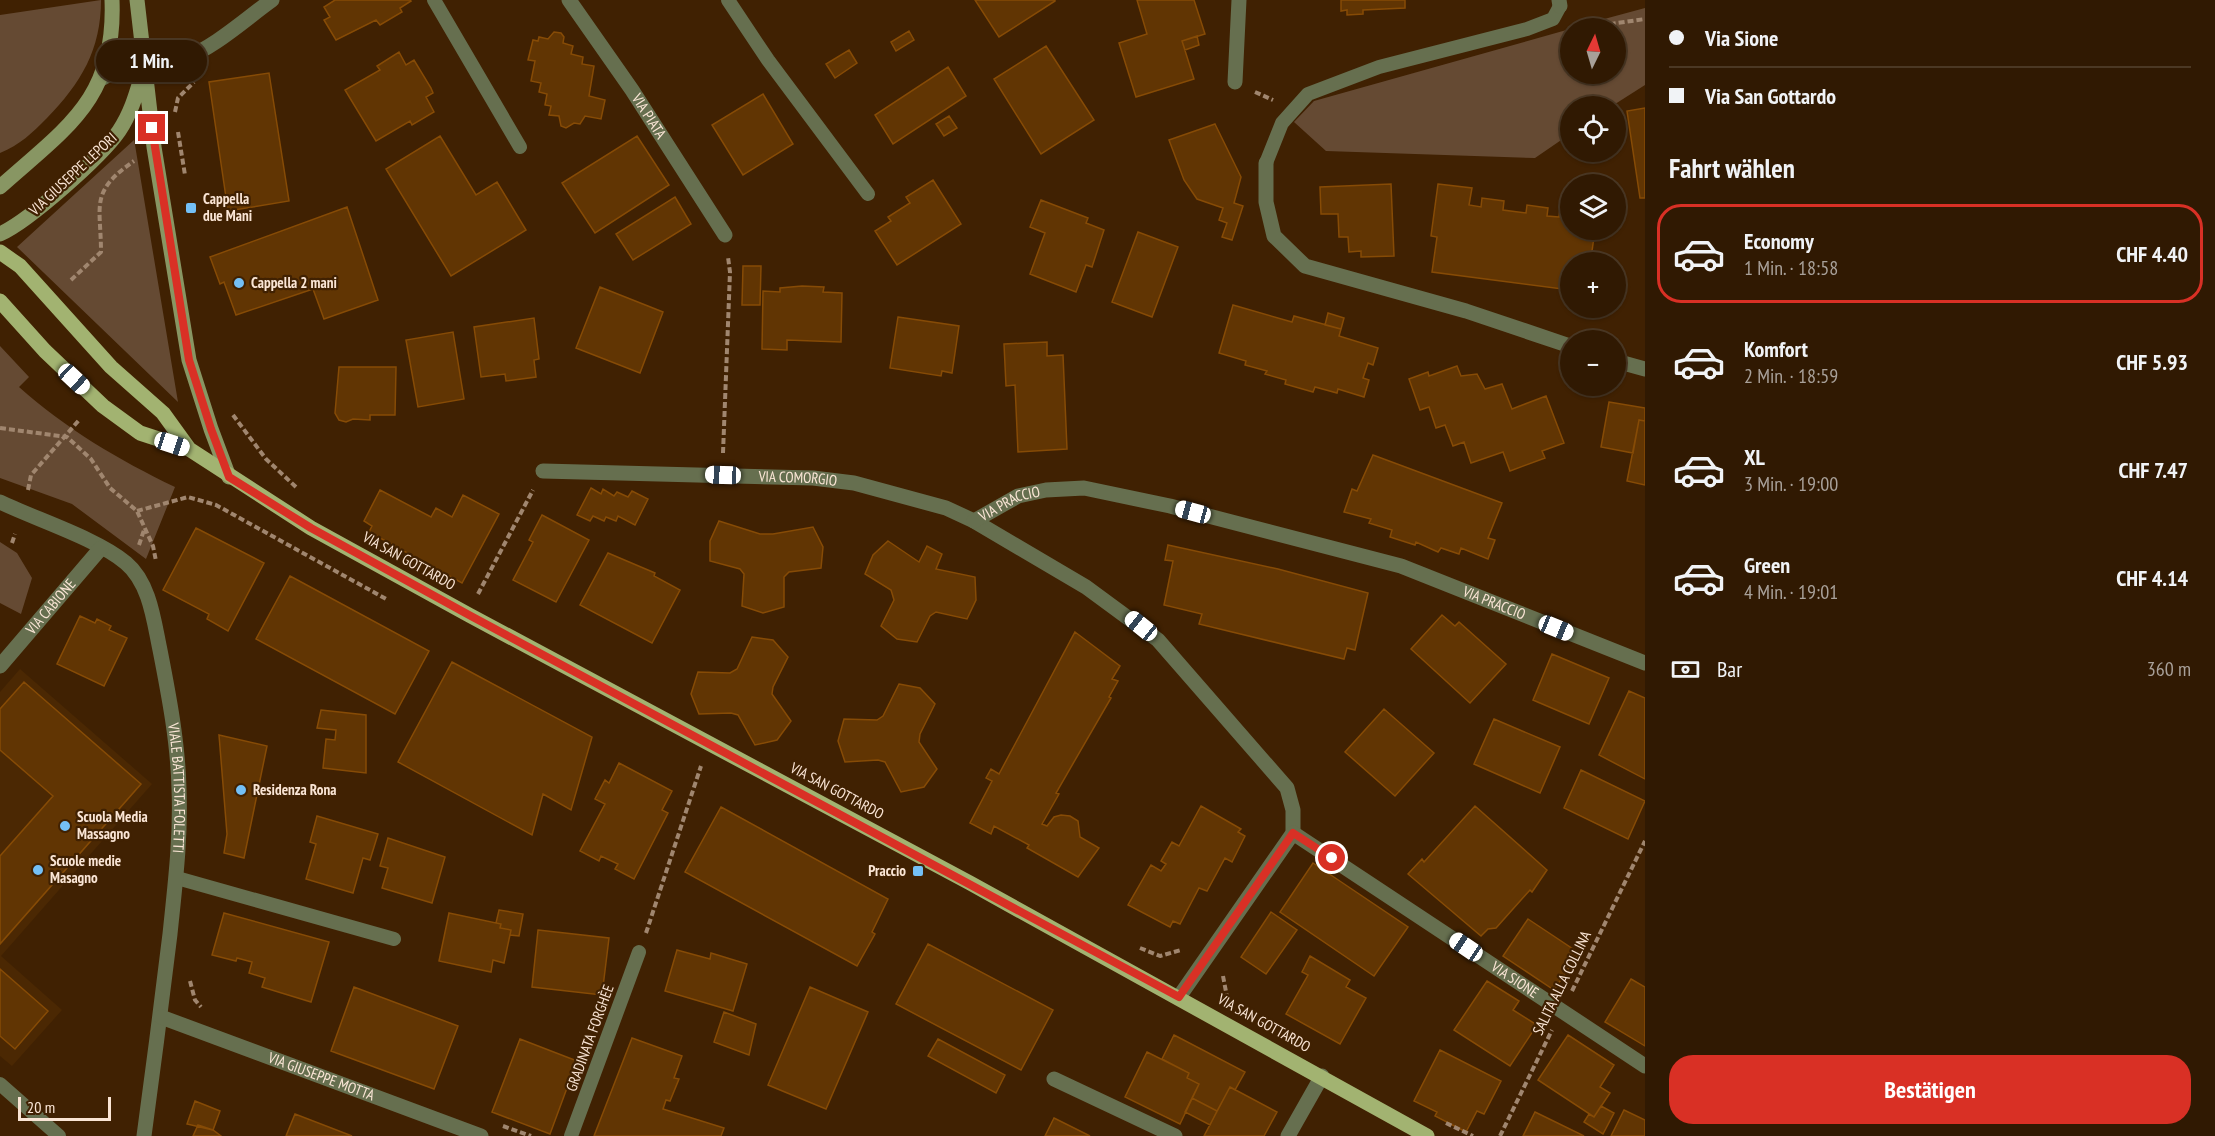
<!DOCTYPE html>
<html lang="de">
<meta charset="utf-8">
<style>
:root{--surface:#301902;--page:#3c2611;--text:#f1f3f6;--muted:#a8a099;--line:#4b3824;--accent:#d93025}
body{margin:0;font-family:"PT Sans Narrow",sans-serif;background:var(--page);color:var(--text);height:100vh;display:flex;flex-direction:column;font-size:22px;white-space:nowrap}
*{box-sizing:border-box;margin:0}
p{font-size:20px;color:var(--muted)}
.icon{flex:none;width:33px;height:33px;fill:none;stroke:currentColor;stroke-width:2;stroke-linecap:round;stroke-linejoin:round}
.map{position:relative;flex:1;overflow:hidden}
.side{display:flex;flex-direction:column;background:var(--surface);width:570px}
.side>*{flex:none}
.hud{display:grid;align-content:center;height:132px;padding:0 24px;background:var(--surface)}
.needle{width:39px;rotate:5deg}
.fabs{position:absolute;left:1560px;top:18px;display:grid;gap:12px}
.fabs a{display:grid;place-items:center;width:66px;height:66px;border-radius:50%;background:var(--surface);box-shadow:0 2px 4px #0004,0 0 0 2px var(--line);font-size:30px}
.scale{position:absolute;left:18px;bottom:15px;width:93px;box-sizing:border-box;padding-left:6px;border:3px solid #fae5d5;border-top:0;font-size:16px;line-height:21px;white-space:nowrap;color:#fae5d5;-webkit-text-stroke:4px #402102;paint-order:stroke}
.end{position:absolute;width:27px;height:27px;margin:-14px;border:8px solid #d93025;background:#fff;box-shadow:0 0 0 3px #fff}
.from{border-radius:50%}
.bubble{position:absolute;height:42px;border-radius:21px;background:var(--surface);box-shadow:0 2px 4px #0004,0 0 0 2px var(--line);font-size:20px;font-weight:600;line-height:42px;text-align:center}
.car{position:absolute;width:18px;height:36px;margin:-18px -9px;border-radius:8px;box-shadow:0 0 4px 2px #0007;background:linear-gradient(#fff 24%,#345 0 40%,#fff 0 76%,#345 0 86%,#fff 0)}
.hud b{display:flex;align-items:center;gap:21px;height:57px;font-size:22px}
.hud b+b{border-top:2px solid var(--line)}
.hud i{width:15px;height:15px;background:var(--text)}
ul{padding:0;list-style:none}
li{display:flex;align-items:center;gap:18px;height:99px;margin:0 12px 9px;padding:0 12px;border:3px solid transparent;border-radius:24px}
li div{flex:1}
li b{display:block;font-size:22px}
li em{font-style:normal;font-weight:600}
li.active{border-color:var(--accent)}
li>.icon{width:54px;height:54px;stroke-width:1.5}
h2{padding:0 24px;font-size:27px;line-height:72px}
.pay{display:flex;align-items:center;gap:15px;height:66px;padding:0 24px;font-size:22px}
.pay p{margin-inline-start:auto}
.cta{display:flex;gap:12px;margin-top:auto;padding:12px 24px}
.cta a{flex:1;height:69px;border-radius:24px;background:var(--accent);color:#fff;font-size:24px;font-weight:600;line-height:69px;text-align:center}
main{display:flex;flex:1;min-height:0}
.map>svg:first-child{display:block}
.built{fill:#4b2803}
.green{fill:#654a33}
.building{fill:#613503;stroke:#864b06;stroke-width:1.5}
.lines{fill:none;stroke-linecap:round;stroke-linejoin:round}
.path{stroke:#a0866f;stroke-width:4;stroke-dasharray:6 3;stroke-linecap:butt}
.lane{stroke:#666f4f;stroke-width:14}
.street{stroke:#666f4f;stroke-width:15}
.secondary{stroke:#889663;stroke-width:15}
.primary{stroke:#a2b371;stroke-width:15}
.route{stroke:#d93025;stroke-width:8}
.poi-dot{fill:#74c0f6;stroke:#402102;stroke-width:2}
.labels{text-anchor:middle;stroke-width:4.5;stroke-linejoin:round;paint-order:stroke}
.street-label{font-size:15px;fill:#fae5d5;stroke:#402102}
.poi-label{font-size:15px;font-weight:bold;fill:#fae5d5;stroke:#402102;text-anchor:start}
</style>
<main>
<div class="map">
<svg width="1645" height="1136" viewBox="0 0 1645 1136">
<rect width="100%" height="100%" fill="#402102"/>
<path class="built" d="M20,669L152,784L1,956L62,1010L12,1066L0,1056V692Z"/>
<path class="green" d="M101,0C101,50 81,83 47,118C32,133 20,145 0,153V15Z
M1645,8V85L1612,106H1570V134L1535,158L1326,151L1294,122L1314,101L1570,29V74H1616V28H1571Z
M134,140V139L178,402L17,247Z
M0,346L29,377L19,387C66,429 119,460 175,487L146,559L72,504L0,478Z
M0,542L17,553L32,578L21,614L0,603Z"/>
<path class="building" d="M335,0H410L411,1L400,8L402,12L380,25L376,20L336,40L324,20L330,17L324,7Z
M975,0H1055V1L999,37Z
M1137,0H1194L1205,34L1182,41L1194,79L1136,97L1119,43L1147,34Z
M1341,0H1405V8L1363,10V14L1347,15V10L1341,11Z
M909,31L914,40L896,51L891,42Z
M554,32L561,33L564,37L563,43L573,46L571,54L583,57L582,64L594,66L589,96L605,100L601,119L585,116L580,124L574,123L566,128L561,126L559,116L549,115L551,106L545,105L547,94L539,92L541,83L531,81L535,61L528,60L533,40L538,41L539,37L548,39Z
M1197,36L1199,45L1185,50L1182,41Z
M1046,46L1094,120L1041,154L994,79Z
M849,50L857,63L835,78L826,64Z
M399,52L406,65L414,60L431,88L433,93L426,97L434,112L412,125L410,121L376,141L345,90L380,70L377,66Z
M948,67L966,96L893,144L875,115Z
M269,73L289,201L228,211L209,82Z
M763,94L793,144L743,175L712,125Z
M1645,108V198H1640L1627,111Z
M949,116L957,128L944,136L936,124Z
M1215,124L1241,177L1234,203L1243,206L1232,240L1222,237L1227,223L1219,220L1223,208L1197,199L1184,180L1169,140Z
M440,136L476,195L497,182L526,230L451,276L386,169Z
M637,136L669,185L595,233L562,183Z
M933,180L961,224L897,265L875,231L891,221L888,217L910,203L906,197Z
M1391,184L1394,256L1361,257V251L1349,252L1348,237H1339L1338,214H1321L1320,187Z
M1438,184L1472,188L1469,205L1481,207L1482,198L1504,201L1503,210L1526,213L1527,205L1548,208L1547,216L1559,217L1561,200L1570,201V230H1595L1591,258L1583,257V262H1570V290L1432,272L1437,237L1431,236Z
M675,197L691,224L633,260L616,234Z
M1041,200L1088,218L1086,223L1104,230L1092,267L1086,265L1076,292L1030,274L1045,233L1030,227Z
M347,207L378,300L324,319L313,289L236,315L224,282L220,284L210,257Z
M1138,232L1178,247L1152,317L1112,302Z
M743,266H761L760,305H742Z
M802,286L824,287L823,292L842,293L841,342L787,340V350L762,349L763,291L780,292V288Z
M600,287L663,312L640,373L576,348Z
M1233,305L1292,322L1294,316L1341,329L1339,336L1378,348L1373,365L1368,363L1363,378L1369,380L1364,397L1338,389L1337,393L1315,387L1313,392L1285,384L1286,380L1265,374L1267,371L1245,365L1246,361L1219,353Z
M1328,313L1344,318L1341,329L1325,325Z
M898,317L959,326L952,373L942,371L941,376L890,368Z
M534,318L539,359L534,360L536,377L506,381L505,374L481,377L474,327Z
M453,332L464,399L418,407L406,340Z
M1047,342V356L1063,355L1067,449L1018,452L1015,385L1006,386L1004,344Z
M1457,366L1461,376L1477,374L1485,389L1502,384L1512,409L1546,396L1564,443L1542,451L1545,458L1510,471L1503,452L1471,463L1464,442L1453,446L1445,425L1436,428L1429,407L1420,410L1409,379L1428,372L1429,376Z
M339,367H396L395,415H370V420L353,419L346,422L339,420L335,413Z
M1609,402L1645,408V421L1639,420L1633,453L1601,447Z
M1639,420L1645,421V485L1627,481Z
M1373,455L1502,503L1488,538L1495,540L1488,559L1461,548L1459,554L1441,548L1438,552L1416,542L1415,545L1390,537L1392,530L1369,523L1371,519L1344,512L1352,489L1357,491Z
M591,488L601,494L603,489L614,496L617,492L628,497L632,491L648,499L635,525L618,516L616,521L606,517L604,521L593,516L590,521L577,515Z
M380,490L431,517L436,508L452,517L463,495L499,514L462,583L369,532L372,526L364,521Z
M542,515L589,540L556,602L513,580L533,542L529,540Z
M719,521L760,534H773L813,527L823,547L821,568L789,572L784,577V607L763,613L742,606L744,574L740,569L710,561V541Z
M196,528L264,563L228,631L207,619L209,614L163,590Z
M888,541L919,562L927,546L942,554L936,569L975,577L976,600L967,619L936,612L930,616L917,642L897,639L881,626L894,600L891,590L865,574L873,555Z
M1168,545L1278,569L1368,593L1355,650L1347,648L1344,659L1199,624L1202,614L1164,605L1173,561L1165,560Z
M608,553L655,573L654,576L680,590L652,643L580,605Z
M290,576L429,651L395,714L256,639Z
M1442,615L1455,626L1459,622L1506,664L1470,703L1411,649Z
M80,616L95,623L97,619L111,626L109,630L127,638L104,686L57,664Z
M1075,632L1120,666L1112,679L1118,681L1109,697L1111,698L1056,793L1059,794L1042,824L1047,826L1054,817L1061,815L1070,816L1078,821L1080,837L1099,848L1078,877L1027,848L1029,845L994,826L991,834L970,823L992,781L986,778L991,769L999,774Z
M752,637L773,640L788,657L773,687L772,694L791,721L777,740L755,745L738,715L731,713L699,714L691,694L698,672L730,673L737,669Z
M1552,654L1609,678L1589,724L1533,700Z
M452,662L592,737L571,810L543,794L532,835L398,762Z
M24,682L141,784L0,944V856L53,796L0,750V709Z
M899,684L920,688L935,704L920,734L919,742L937,769L924,787L901,792L885,762L878,760L845,762L838,741L844,719L877,720L883,716Z
M1629,691L1645,698V779L1599,755Z
M1384,709L1434,753L1395,796L1345,752Z
M321,710L366,715V773L323,768L326,739L335,740L336,730L317,728Z
M1494,719L1560,747L1540,793L1474,764Z
M219,735L267,746L244,858L224,853L227,834Z
M619,763L672,791L662,810L668,813L634,879L615,869L618,864L601,856L599,861L580,851L605,804L595,799L605,780L609,783Z
M1581,770L1645,801L1628,839L1564,808Z
M1201,806L1241,829L1238,832L1245,836L1232,862L1225,858L1207,891L1199,888L1180,924L1173,921L1170,927L1128,905L1151,865L1161,871L1166,864L1161,861L1172,842L1179,846Z
M1475,806L1547,870L1532,892L1530,890L1496,928L1488,929L1481,936L1408,874L1422,859L1424,862Z
M721,807L888,899L872,932L875,934L857,966L685,872Z
M317,816L378,834L370,860L363,858L353,893L306,879L316,844L310,842Z
M388,838L445,857L432,903L382,888L388,868L380,866Z
M1313,863L1408,927L1374,976L1280,912Z
M499,910L523,914L519,936L510,935L511,930L500,928L501,924L496,923Z
M1271,912L1297,930L1266,974L1241,957Z
M224,913L329,942L311,1002L262,987L265,978L249,973L252,962L237,958L236,961L212,955Z
M449,913L501,924L500,928L511,930L504,963L493,960L491,972L439,961Z
M1528,919L1579,953L1554,990L1503,956Z
M538,930L609,938L602,995L532,987Z
M928,944L1053,1010L1021,1070L896,1004Z
M677,950L710,959L711,953L747,964L733,1011L665,991Z
M1310,956L1350,980L1346,987L1366,998L1340,1044L1286,1014L1308,975L1302,972Z
M0,969L48,1011L15,1049L0,1036Z
M1631,979L1645,987V1046L1605,1022Z
M1487,981L1519,1001L1513,1010L1537,1025L1510,1066L1454,1030Z
M354,987L458,1026L434,1089L331,1051Z
M810,987L868,1012L826,1109L768,1085Z
M724,1012L756,1024L749,1055L714,1042Z
M1174,1035L1245,1072L1235,1090L1230,1087L1217,1111L1192,1098L1199,1084L1187,1078L1189,1073L1162,1059Z
M1568,1035L1614,1065L1600,1087L1610,1093L1594,1117L1538,1080Z
M632,1038L682,1056L674,1078L679,1079L670,1101L666,1100L663,1109L724,1128L721,1136H594Z
M520,1039L577,1061L550,1134L492,1112Z
M938,1039L1005,1075L996,1093L928,1056Z
M1440,1050L1501,1081L1484,1114L1477,1111L1466,1132L1435,1116L1437,1112L1414,1101Z
M1147,1052L1189,1073L1187,1078L1199,1084L1180,1124L1125,1097Z
M1230,1087L1277,1112L1264,1136H1204Z
M1192,1098L1217,1111L1210,1125L1185,1112Z
M195,1101L220,1111L213,1130L187,1124Z
M1601,1106L1614,1113L1603,1134L1584,1122L1589,1114L1594,1117Z
M1624,1110L1645,1120V1136H1611Z
M1535,1112L1584,1136H1523Z
M295,1114L352,1136H286Z
M1054,1118L1090,1136H1045Z
M198,1125L213,1130L221,1136H193Z"/>
<g class="lines">
<path class="path" d="M1583,28L1645,19
M1255,92L1273,100
M175,112L178,98L194,82
M178,132L185,175
M71,280L101,252C101,205 89,192 134,161
M233,415L266,459L297,488
M0,428L67,437L91,459L110,488L137,511L153,546L156,561
M723,453L730,272L728,257
M28,490L31,475L80,419
M137,511L188,497L216,505L388,600
M12,543L15,534
M139,545L144,530
M478,594L533,490
M646,933L701,766
M1140,948L1160,956L1181,950
M1223,976L1227,997
M190,981L195,1000L201,1007
M1572,991L1645,841
M1446,1123L1473,1136
M503,1126L531,1136
M1500,1136L1552,1030"/>
<path class="lane" d="M434,0L520,147
M728,0L768,60L868,194
M1266,163L1282,123L1308,94L1379,67L1527,29L1553,19L1560,6
M177,878L394,939
M0,1084L59,1136
M571,1136L639,952"/>
<g class="street">
<path id="s1" d="M569,0L632,90L725,235"/>
<path d="M1559,0L1560,6"/>
<path d="M101,79C125,64 155,70 182,60C215,47 243,21 272,0"/>
<path d="M1235,82L1239,0"/>
<path d="M1266,163V202L1274,236L1305,266L1466,311L1570,346"/>
<path d="M1616,361L1645,369"/>
<path id="s2" d="M543,471L813,478L854,483L946,508L974,521L1086,587L1158,640L1287,788L1293,810V833L1179,997"/>
<path id="s3" d="M0,502C35,519 98,539 126,563C150,583 154,622 160,650C169,696 178,743 179,789C181,838 175,885 170,934C162,1001 153,1069 144,1136"/>
<path id="s4" d="M974,521L1018,496L1046,490L1084,488L1170,506L1401,566L1645,663"/>
<path id="s5" d="M0,666L101,548"/>
<path id="s6" d="M1293,833L1645,1066"/>
<path id="s7" d="M161,1017L481,1136"/>
<path d="M1054,1079L1175,1136"/>
<path d="M1288,1136L1322,1076"/>
</g>
<path class="secondary" d="M137,0L154,147L189,360L211,429L229,477
M0,187C67,127 116,99 112,0
M0,234C29,221 101,157 119,131C131,113 136,95 142,75"/>
<path class="primary" d="M0,252L20,266L111,367L163,413L189,449
M0,301L45,351L103,406L140,433L189,449L311,528L469,615L970,883L1427,1136"/>
</g>
<g class="lines">
<path class="route" d="M152,128L189,360L211,429L229,477L311,528L469,615L1179,997L1293,833L1332,858"/>
</g>
<g class="poi-dot">
<rect x="185" y="202" width="12" height="12" rx="3"/>
<circle cx="239" cy="283" r="6"/>
<circle cx="241" cy="790" r="6"/>
<circle cx="65" cy="826" r="6"/>
<circle cx="38" cy="870" r="6"/>
<rect x="912" y="865" width="12" height="12" rx="3"/>
</g>
<g class="labels">
<g class="street-label">
<text dy="5" stroke="none"><textPath href="#s1" startOffset="141">VIA PIATA</textPath></text>
<text transform="translate(73 174) rotate(-43)" y="5">VIA GIUSEPPE LEPORI</text>
<text dy="5" stroke="none"><textPath href="#s2" startOffset="255">VIA COMORGIO</textPath></text>
<text dy="5" stroke="none"><textPath href="#s4" startOffset="40">VIA PRACCIO</textPath></text>
<text transform="translate(409 561) rotate(29)" y="5">VIA SAN GOTTARDO</text>
<text dy="5" stroke="none"><textPath href="#s4" startOffset="544">VIA PRACCIO</textPath></text>
<text dy="5" stroke="none"><textPath href="#s5" startOffset="78">VIA CABIONE</textPath></text>
<text dy="5" stroke="none"><textPath href="#s3" startOffset="375">VIALE BATTISTA FOLETTI</textPath></text>
<text transform="translate(837 791) rotate(28)" y="5">VIA SAN GOTTARDO</text>
<text dy="5" stroke="none"><textPath href="#s6" startOffset="266">VIA SIONE</textPath></text>
<text transform="translate(1562 983) rotate(-64)" y="5">SALITA ALLA COLLINA</text>
<text transform="translate(1264 1023) rotate(29)" y="5">VIA SAN GOTTARDO</text>
<text transform="translate(590 1038) rotate(-70)" y="5">GRADINATA FORGHÈE</text>
<text dy="5" stroke="none"><textPath href="#s7" startOffset="171">VIA GIUSEPPE MOTTA</textPath></text>
</g>
<g class="poi-label">
<text x="203" y="204">Cappella<tspan x="203" dy="17">due Mani</tspan></text>
<text x="251" y="288">Cappella 2 mani</text>
<text x="253" y="795">Residenza Rona</text>
<text x="77" y="822">Scuola Media<tspan x="77" dy="17">Massagno</tspan></text>
<text x="50" y="866">Scuole medie<tspan x="50" dy="17">Masagno</tspan></text>
<text x="906" y="876" text-anchor="end">Praccio</text>
</g>
</g>
</svg>
<div class="fabs">
<a><svg class="needle" viewBox="-14 -14 28 28"><path d="M0-13l5 13h-10z" fill="#e53935"/><path d="M0 13l5-13h-10z" fill="#a8a099"/></svg></a>
<a><svg class="icon" aria-label="locate" viewBox="0 0 24 24"><circle cx="12" cy="12" r="6"/><path d="M12 2v4M12 18v4M2 12h4M18 12h4"/></svg></a>
<a><svg class="icon" aria-label="layers" viewBox="0 0 24 24"><path d="M12 4l9 5-9 5-9-5zM3 14l9 5 9-5"/></svg></a>
<a>+</a>
<a>−</a>
</div>
<div class="scale">20 m</div>
<i class="end from" style="left:1332px;top:858px"></i>
<i class="end" style="left:152px;top:128px"></i>
<div class="bubble" style="left:96px;top:40px;width:111px">1 Min.</div>
<i class="car" style="left:74px;top:379px;rotate:133deg"></i>
<i class="car" style="left:172px;top:444px;rotate:108deg"></i>
<i class="car" style="left:723px;top:475px;rotate:272deg"></i>
<i class="car" style="left:1193px;top:512px;rotate:285deg"></i>
<i class="car" style="left:1141px;top:626px;rotate:309deg"></i>
<i class="car" style="left:1556px;top:628px;rotate:112deg"></i>
<i class="car" style="left:1466px;top:947px;rotate:304deg"></i>
</div>
<section class="side">
<div class="hud">
<b><i class="from"></i>Via Sione</b>
<b><i></i>Via San Gottardo</b>
</div>
<h2>Fahrt wählen</h2>
<ul>
<li class="active"><svg class="icon" aria-label="car" viewBox="0 0 24 24"><path d="M5 17H2v-5l4-1 3-4h7l3 4 3 1v5h-3M9 17h6M6 11h13"/><circle cx="7" cy="17" r="2"/><circle cx="17" cy="17" r="2"/></svg><div><b>Economy</b><p>1 Min. · 18:58</p></div><em>CHF 4.40</em></li>
<li><svg class="icon" aria-label="car" viewBox="0 0 24 24"><path d="M5 17H2v-5l4-1 3-4h7l3 4 3 1v5h-3M9 17h6M6 11h13"/><circle cx="7" cy="17" r="2"/><circle cx="17" cy="17" r="2"/></svg><div><b>Komfort</b><p>2 Min. · 18:59</p></div><em>CHF 5.93</em></li>
<li><svg class="icon" aria-label="car" viewBox="0 0 24 24"><path d="M5 17H2v-5l4-1 3-4h7l3 4 3 1v5h-3M9 17h6M6 11h13"/><circle cx="7" cy="17" r="2"/><circle cx="17" cy="17" r="2"/></svg><div><b>XL</b><p>3 Min. · 19:00</p></div><em>CHF 7.47</em></li>
<li><svg class="icon" aria-label="car" viewBox="0 0 24 24"><path d="M5 17H2v-5l4-1 3-4h7l3 4 3 1v5h-3M9 17h6M6 11h13"/><circle cx="7" cy="17" r="2"/><circle cx="17" cy="17" r="2"/></svg><div><b>Green</b><p>4 Min. · 19:01</p></div><em>CHF 4.14</em></li>
</ul>
<div class="pay"><svg class="icon" aria-label="cash" viewBox="0 0 24 24"><path d="M3 7h18v10H3z"/><circle cx="12" cy="12" r="2"/></svg>Bar<p>360 m</p></div>
<div class="cta"><a>Bestätigen</a></div>
</section>
</main>
